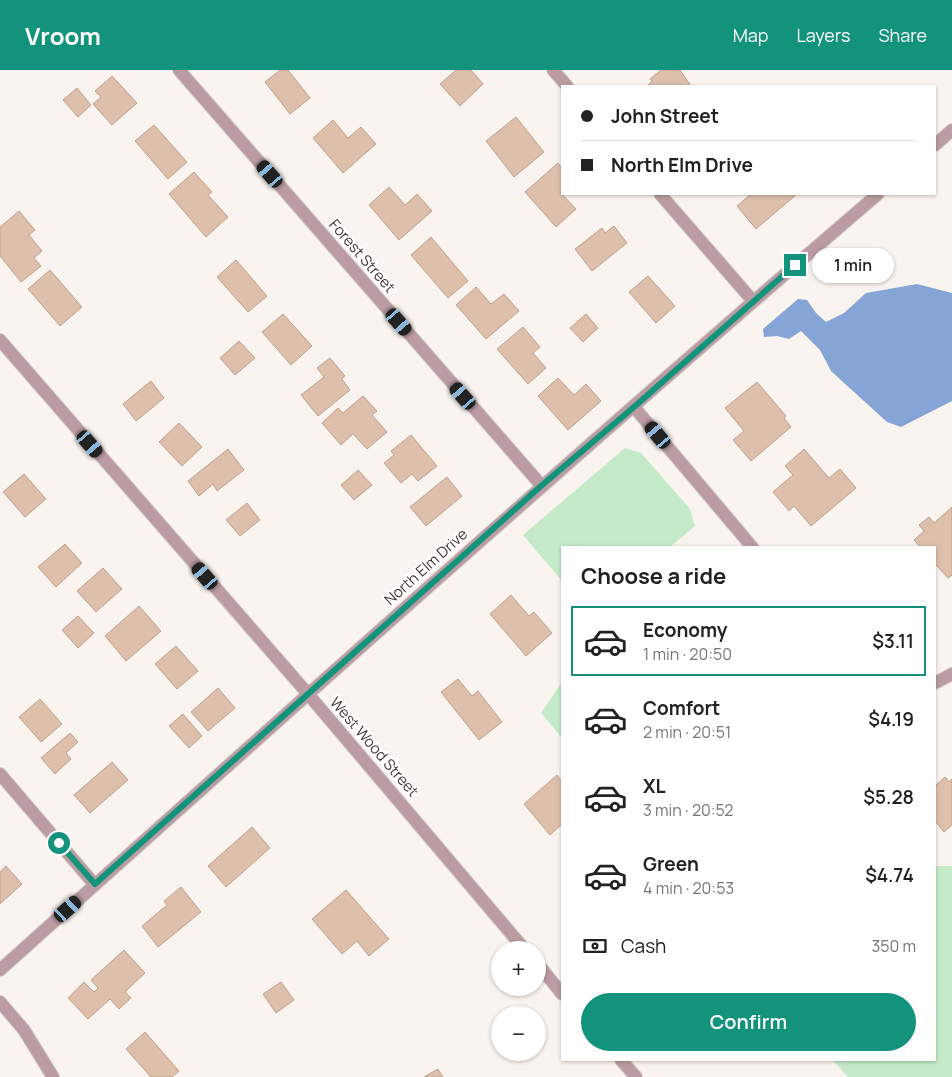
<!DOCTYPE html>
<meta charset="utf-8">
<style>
:root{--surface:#fff;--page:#f2f2f2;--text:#222;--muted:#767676;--line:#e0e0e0;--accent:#13937b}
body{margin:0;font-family:Manrope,sans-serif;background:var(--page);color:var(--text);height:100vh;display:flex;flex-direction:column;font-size:19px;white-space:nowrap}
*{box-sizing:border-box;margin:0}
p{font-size:16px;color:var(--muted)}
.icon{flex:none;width:28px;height:28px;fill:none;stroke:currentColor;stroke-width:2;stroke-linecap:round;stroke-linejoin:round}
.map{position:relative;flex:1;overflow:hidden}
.details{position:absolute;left:561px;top:476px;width:375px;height:515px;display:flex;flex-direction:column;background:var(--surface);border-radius:0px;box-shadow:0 1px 4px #0004}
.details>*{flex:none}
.guide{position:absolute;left:561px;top:15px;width:375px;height:110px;border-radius:0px;box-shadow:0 1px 4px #0004;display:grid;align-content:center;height:110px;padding:0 20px;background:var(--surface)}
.tools{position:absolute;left:491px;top:871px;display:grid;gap:10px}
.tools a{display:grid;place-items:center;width:55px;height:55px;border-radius:50%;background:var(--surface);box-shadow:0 1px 4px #0004;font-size:25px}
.end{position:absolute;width:22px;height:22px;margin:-11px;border:6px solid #13937b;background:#fff;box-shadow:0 0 0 2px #fff}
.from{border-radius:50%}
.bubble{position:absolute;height:35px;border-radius:18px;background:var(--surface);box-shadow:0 1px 4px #0004;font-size:16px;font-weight:600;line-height:35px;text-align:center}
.car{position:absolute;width:15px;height:30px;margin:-15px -8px;border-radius:6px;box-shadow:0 0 4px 1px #0007;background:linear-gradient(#222 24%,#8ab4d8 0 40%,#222 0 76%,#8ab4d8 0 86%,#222 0)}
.guide b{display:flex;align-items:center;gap:18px;height:48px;font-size:19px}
.guide b+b{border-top:1px solid var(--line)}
.guide i{width:12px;height:12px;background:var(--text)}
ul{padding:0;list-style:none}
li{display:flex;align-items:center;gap:15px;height:70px;margin:0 10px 8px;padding:0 10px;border:2px solid transparent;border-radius:0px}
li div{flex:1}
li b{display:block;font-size:19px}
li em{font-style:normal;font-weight:600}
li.current{border-color:var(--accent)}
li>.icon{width:45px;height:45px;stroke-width:1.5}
h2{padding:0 20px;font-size:22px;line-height:60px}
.pay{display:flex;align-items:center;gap:12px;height:55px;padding:0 20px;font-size:19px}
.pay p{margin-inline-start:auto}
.primary-button{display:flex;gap:10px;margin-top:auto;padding:10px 20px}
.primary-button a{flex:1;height:58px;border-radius:30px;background:var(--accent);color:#fff;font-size:20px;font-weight:600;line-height:58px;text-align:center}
header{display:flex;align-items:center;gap:30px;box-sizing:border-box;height:70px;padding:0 25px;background:var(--accent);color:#fff}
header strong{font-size:24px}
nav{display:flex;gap:28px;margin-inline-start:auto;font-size:18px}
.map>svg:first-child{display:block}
.green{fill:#c4eac8}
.water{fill:#84a5d5}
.building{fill:#ddbfab;stroke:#bea18e}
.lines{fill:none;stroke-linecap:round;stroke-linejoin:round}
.street-casing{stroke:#d5cec9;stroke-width:14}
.street{stroke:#ba9ca2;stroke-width:12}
.route{stroke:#13937b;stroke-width:6}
.labels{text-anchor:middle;stroke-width:5;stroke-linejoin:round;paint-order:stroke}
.street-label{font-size:15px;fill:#42362e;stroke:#fff}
</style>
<header>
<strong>Vroom</strong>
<nav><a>Map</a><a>Layers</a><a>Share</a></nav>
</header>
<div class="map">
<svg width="952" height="1007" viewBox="0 0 952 1007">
<rect width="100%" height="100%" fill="#faf4f0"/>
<path class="green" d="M625,378L641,383L690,439L695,456L670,477L562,478V511L523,465Z
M562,612V668L541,643Z
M935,796H952V1007H848L833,990H935Z"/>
<path class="water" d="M917,214L952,223V331L901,357L887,352L831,301L820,280L801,261L789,269L777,266L764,267L763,259L798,229L807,230L816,243L826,252L844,243L866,223Z"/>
<path class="building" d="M280,0H288L310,28L290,44L265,12Z
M456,0H471L483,14L460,36L440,14Z
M661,0H680L691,16H647L652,11L650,9Z
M112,6L137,33L112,55L93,34L101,27L95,21Z
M77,18L91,35L78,47L63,30Z
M516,47L544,82L514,107L486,71Z
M333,50L348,68L361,57L376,74L343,103L313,68Z
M154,55L187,92L168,109L135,71Z
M558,93L562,99V120L560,122L576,139L556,157L525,122Z
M194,102L212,122L208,125L228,147L206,167L169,124Z
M389,117L405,135L417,124L432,141L399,170L369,135Z
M751,124H797L756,159L737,136Z
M19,141L35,160L29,165L42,181L34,188L41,196L21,212L0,186V157Z
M614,156L627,173L592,201L575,179L602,158L605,163Z
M431,167L468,211L448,228L411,185Z
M236,190L267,226L248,242L217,207Z
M50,200L82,237L60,256L28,219Z
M648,206L675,236L656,253L629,222Z
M476,217L491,234L504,224L519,241L486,269L456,235Z
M283,244L312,276L291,295L262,262Z
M586,244L598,258L583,272L570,258Z
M523,257L540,277L533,283L546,298L528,314L497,279Z
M239,271L255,288L235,305L220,288Z
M330,288L345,306L342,309L350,320L318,346L301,325L324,307L317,298Z
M558,308L574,325L586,314L601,331L568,360L538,326Z
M151,311L164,328L136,351L123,334Z
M757,312L786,346L784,348L791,357L751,391L733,370L744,361L725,338Z
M363,326L377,341L372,345L387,362L367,379L353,364L341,375L322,353L338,338L343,343Z
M179,353L202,377L182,396L159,372Z
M411,365L437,396L418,411L412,404L401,413L384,393L394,385L391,381Z
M228,379L244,400L217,421L213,414L199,426L188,411Z
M804,379L829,408L840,399L856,418L811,456L794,436L789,441L773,422L793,405L785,396Z
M358,400L372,415L354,430L341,415Z
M24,404L46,429L25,447L3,422Z
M447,407L462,426L426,456L410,437Z
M247,433L260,450L240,466L226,450Z
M952,437V505L948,508L935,494V478H921L914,470L924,461L919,455L929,447L934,453Z
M65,474L82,493L56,517L38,497Z
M103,498L122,519L96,542L77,521Z
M511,525L529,546L534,542L552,563L526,586L490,544Z
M139,536L161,561L126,591L105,566Z
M78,546L94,563L78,578L62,560Z
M176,576L198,601L177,619L155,594Z
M458,609L472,626L478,621L502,652L479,670L441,622Z
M218,618L235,638L208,661L191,642Z
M40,629L62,654L41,672L19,647Z
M183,644L202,666L189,678L169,656Z
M70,663L78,672L66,683L71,689L55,704L41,688Z
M112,692L128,710L90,743L74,725Z
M557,705L562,712V754L550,765L524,734Z
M945,707L949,712L952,709V755L944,762L935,751V716Z
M252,757L270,778L226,817L208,796Z
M6,796L22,814L0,834V802Z
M181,817L201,842L158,877L142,856L167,835L164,831Z
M346,820L389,869L369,886L357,871L342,884L312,849Z
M124,880L145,903L125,922L131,928L119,939L110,929L88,949L68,928L84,912L94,922L98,918L91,910Z
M281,912L294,930L276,943L263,924Z
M145,962L179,1001L172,1007H151L126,979Z
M438,999L443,1007H424Z"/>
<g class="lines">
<defs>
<path id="street" d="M179,0L541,415
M553,0L567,16
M935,75L952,60
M660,124L753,231
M0,270L308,624L525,880
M634,337L753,478
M935,613L952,604
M0,704L95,815
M538,894L562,924
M0,900C291,639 582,378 878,124
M0,932L24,960L53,1007
M621,990L636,1007"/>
</defs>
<use href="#street" class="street-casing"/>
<use href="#street" class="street"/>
</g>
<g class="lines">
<path class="route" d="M59,773L95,814L541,416L634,337L795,195"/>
</g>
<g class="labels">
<g class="street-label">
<text transform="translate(362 186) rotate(49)" y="5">Forest Street</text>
<text transform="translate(426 497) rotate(-42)" y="5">North Elm Drive</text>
<text transform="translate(374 677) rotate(49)" y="5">West Wood Street</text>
</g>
</g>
</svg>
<div class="tools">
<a>+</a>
<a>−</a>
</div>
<i class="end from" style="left:59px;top:773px"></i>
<i class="end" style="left:795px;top:195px"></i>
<div class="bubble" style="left:812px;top:178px;width:82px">1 min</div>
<i class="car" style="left:270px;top:104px;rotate:319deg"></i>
<i class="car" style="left:399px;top:252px;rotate:139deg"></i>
<i class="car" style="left:463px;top:326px;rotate:319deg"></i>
<i class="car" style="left:658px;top:365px;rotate:320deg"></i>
<i class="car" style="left:90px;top:374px;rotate:139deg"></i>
<i class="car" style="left:205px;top:506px;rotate:319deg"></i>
<i class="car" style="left:68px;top:839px;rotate:48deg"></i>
<div class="guide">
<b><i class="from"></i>John Street</b>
<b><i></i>North Elm Drive</b>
</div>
<section class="details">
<h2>Choose a ride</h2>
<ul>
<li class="current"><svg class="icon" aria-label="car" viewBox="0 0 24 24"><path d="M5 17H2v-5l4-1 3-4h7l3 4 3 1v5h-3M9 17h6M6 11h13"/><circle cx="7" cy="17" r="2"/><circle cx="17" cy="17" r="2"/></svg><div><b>Economy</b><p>1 min · 20:50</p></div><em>$3.11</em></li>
<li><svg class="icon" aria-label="car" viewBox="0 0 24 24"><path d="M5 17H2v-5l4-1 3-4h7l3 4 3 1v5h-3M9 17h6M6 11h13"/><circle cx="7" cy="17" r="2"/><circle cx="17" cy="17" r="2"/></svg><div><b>Comfort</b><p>2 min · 20:51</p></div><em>$4.19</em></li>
<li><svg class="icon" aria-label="car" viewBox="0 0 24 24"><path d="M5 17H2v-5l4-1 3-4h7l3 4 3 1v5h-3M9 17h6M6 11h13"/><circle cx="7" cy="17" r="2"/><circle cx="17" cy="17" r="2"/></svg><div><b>XL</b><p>3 min · 20:52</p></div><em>$5.28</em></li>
<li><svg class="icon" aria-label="car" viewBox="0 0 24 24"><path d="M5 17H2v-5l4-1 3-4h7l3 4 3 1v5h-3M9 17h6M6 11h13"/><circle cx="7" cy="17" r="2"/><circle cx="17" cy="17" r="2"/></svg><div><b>Green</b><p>4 min · 20:53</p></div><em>$4.74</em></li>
</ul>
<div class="pay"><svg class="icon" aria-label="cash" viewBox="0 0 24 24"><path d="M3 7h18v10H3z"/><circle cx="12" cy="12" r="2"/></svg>Cash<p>350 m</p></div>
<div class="primary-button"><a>Confirm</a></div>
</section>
</div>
